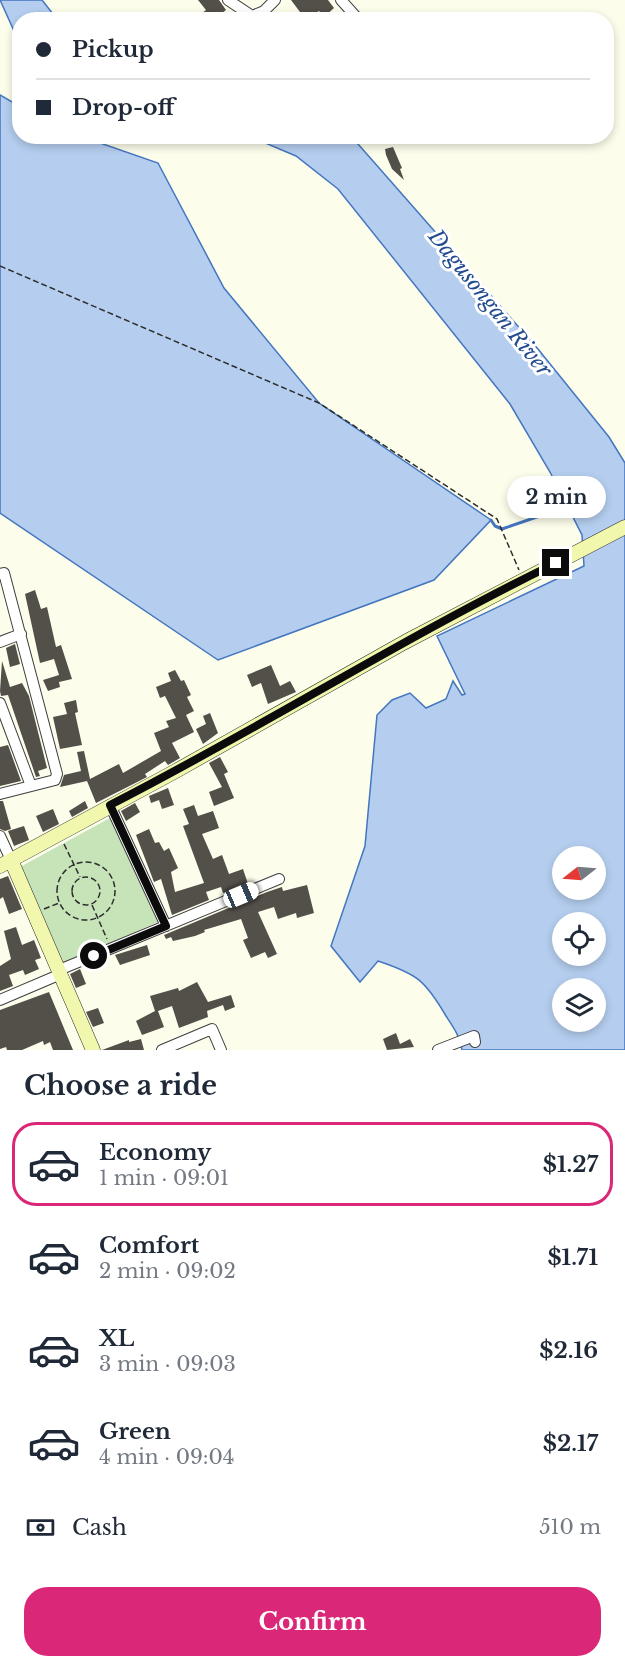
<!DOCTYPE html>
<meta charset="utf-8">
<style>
:root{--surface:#fff;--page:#f6f6f7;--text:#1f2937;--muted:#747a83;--line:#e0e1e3;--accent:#db2777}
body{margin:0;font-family:"Libre Baskerville",serif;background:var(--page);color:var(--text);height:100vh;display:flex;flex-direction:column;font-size:22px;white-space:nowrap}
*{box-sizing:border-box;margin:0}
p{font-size:20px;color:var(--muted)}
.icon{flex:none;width:33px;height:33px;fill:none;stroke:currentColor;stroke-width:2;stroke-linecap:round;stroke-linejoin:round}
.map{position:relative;height:1050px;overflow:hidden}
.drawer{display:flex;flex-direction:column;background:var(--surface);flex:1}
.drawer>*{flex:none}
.top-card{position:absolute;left:12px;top:12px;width:602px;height:132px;border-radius:24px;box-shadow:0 3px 9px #0003;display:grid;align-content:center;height:132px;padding:0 24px;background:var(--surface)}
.needle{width:39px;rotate:253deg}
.fabs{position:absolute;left:552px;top:846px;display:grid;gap:12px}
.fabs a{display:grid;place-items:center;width:54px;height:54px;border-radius:50%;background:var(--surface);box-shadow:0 3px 9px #0003;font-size:30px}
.end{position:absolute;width:27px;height:27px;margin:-14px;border:8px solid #0b0b0b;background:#fff;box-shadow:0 0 0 3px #fff}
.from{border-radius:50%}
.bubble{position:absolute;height:42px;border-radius:21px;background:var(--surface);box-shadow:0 3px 9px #0003;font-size:20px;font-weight:700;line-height:42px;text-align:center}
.car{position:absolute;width:18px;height:36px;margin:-18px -9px;border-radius:8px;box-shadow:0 0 4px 2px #0007;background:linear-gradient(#fff 24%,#345 0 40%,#fff 0 76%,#345 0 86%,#fff 0)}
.top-card b{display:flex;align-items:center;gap:21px;height:57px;font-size:22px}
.top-card b+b{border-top:2px solid var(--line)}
.top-card i{width:15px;height:15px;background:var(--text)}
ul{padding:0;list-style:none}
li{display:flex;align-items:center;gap:18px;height:84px;margin:0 12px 9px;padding:0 12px;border:3px solid transparent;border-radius:24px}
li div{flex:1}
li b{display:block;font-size:22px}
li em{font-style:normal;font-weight:700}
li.active{border-color:var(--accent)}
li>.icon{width:54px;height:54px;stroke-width:1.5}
h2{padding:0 24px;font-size:27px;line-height:72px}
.pay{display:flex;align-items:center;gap:15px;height:66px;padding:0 24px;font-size:22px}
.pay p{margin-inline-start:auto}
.action{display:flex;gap:12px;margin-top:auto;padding:12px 24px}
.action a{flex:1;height:69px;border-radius:24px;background:var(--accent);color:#fff;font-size:24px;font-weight:700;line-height:69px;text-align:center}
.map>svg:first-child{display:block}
.green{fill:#c7e4b9}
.water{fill:#b5ceef;stroke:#4476bf;stroke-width:1.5;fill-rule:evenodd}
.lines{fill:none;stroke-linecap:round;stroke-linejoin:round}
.stream{stroke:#4476bf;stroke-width:3}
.building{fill:#534f49}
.street-casing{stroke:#3e3e3e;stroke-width:12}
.secondary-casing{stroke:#2d2d2d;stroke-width:15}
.path{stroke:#2d2d2d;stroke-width:1.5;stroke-dasharray:6 3;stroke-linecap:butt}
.street{stroke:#fff;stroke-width:10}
.secondary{stroke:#f1f7ad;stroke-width:14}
.route{stroke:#0b0b0b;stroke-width:8}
.labels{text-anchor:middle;stroke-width:6;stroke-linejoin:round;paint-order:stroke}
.water-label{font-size:21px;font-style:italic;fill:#224b90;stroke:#fff}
</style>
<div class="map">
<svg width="625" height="1050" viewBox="0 0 625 1050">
<rect width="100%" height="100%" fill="#fdfdec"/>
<path class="green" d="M110,818L158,922L62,964L20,867Z"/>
<path class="water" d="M0,0H42L57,19L20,20L19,42Z
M0,95L19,106L20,136L83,137L158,163L224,288L319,403L491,520L434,580L218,660L0,513Z
M351,136L538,349L609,437L625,463V1050H462C460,1036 453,1027 446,1016C425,980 417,974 378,961L360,982L331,946L365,846L377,715L392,700L410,693L426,708L446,699L453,681L462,695L465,694L437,636L584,566L582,535L550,472L510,404L338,189L296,156L251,137ZM562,856H596V890H562ZM562,922H596V956H562ZM562,988H596V1022H562Z"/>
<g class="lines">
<path class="stream" d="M491,520L495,526L502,529L569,506"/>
</g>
<path class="building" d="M198,0H219L226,10L213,20H204L200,15L206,10Z
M291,0H328L334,8L324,17L319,11L306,20Z
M393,147L402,168L400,169L404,180L392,169L386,155L385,149Z
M35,590L41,609L47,607L56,647L61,645L72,679L59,682L60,687L48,691L43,680L59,675L54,659L40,663L25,594Z
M15,644L20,664L10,667L6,648Z
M2,661L10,687L22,683L29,696L47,768L38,771L40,776L36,777L8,695L1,696L0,691Z
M271,665L280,686L290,681L296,692L268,704L261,683L252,687L247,675Z
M175,670L181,681L184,680L191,695L187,697L194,711L186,715L194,732L172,743L180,758L168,765L165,761L145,774L147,777L96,803L87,781L60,787L64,775L81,771L77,752L84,751L90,779L119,764L123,773L161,751L154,733L169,727L166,721L176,718L165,696L160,698L156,687L171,681L168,673Z
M76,700L78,712L75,713L82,745L60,749L53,717L67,714L64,703Z
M210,713L218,733L203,744L196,729L206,724L203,716Z
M8,745L21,781L0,786V747Z
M220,757L228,772L224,774L234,798L214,806L209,792L222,787L209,763Z
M168,788L174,805L162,809L159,800L151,803L149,796Z
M0,801H3L11,829L5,831L0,829Z
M85,801L88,808L72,817L69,811Z
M135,803L140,812L126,821L121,811Z
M194,805L198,816L213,811L219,828L202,834L213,859L222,855L229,874L243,869L248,884L227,892L223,893L221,887L206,892L209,900L172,915L161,879L154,882L136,835L149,829L155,843L159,842L164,851L169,848L178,868L171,872L175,892L204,883L183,826L189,824L183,809Z
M53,809L59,824L43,832L36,816Z
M24,826L29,840L14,846L8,831Z
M8,876L22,909L9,914L3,897L0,899V879Z
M307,885L314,913L297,918L296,913L278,919L274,907L258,912L277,954L268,958L265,952L251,958L243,940L248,938L241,919L204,930L205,932L195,936L173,941L171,937L166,939L164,935L267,892L282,887L283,891Z
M16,927L22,945L34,940L41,958L35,960L39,969L25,975L23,970L9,975L13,986L0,991V966L11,959L4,931Z
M147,945L150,955L120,965L115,955Z
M80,969L86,984L76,988L70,974Z
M197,982L208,1002L231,995L235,1007L225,1011L223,1005L207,1011L208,1017L179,1028L172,1006L158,1011L164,1027L142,1035L136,1021L155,1011L150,996L178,988L179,991Z
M49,992L73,1050H53L50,1042L44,1045L43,1041L22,1050H7L6,1047L0,1049V1010Z
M98,1008L104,1023L93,1027L86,1012Z
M396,1033L400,1044L410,1039L414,1047L387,1050L383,1039Z
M141,1039L144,1050H102L129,1040V1042Z"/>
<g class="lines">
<defs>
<path id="street" d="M228,0L252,16L264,11L275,0
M341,0L359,20
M0,574L4,573L57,774L55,780L0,794
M0,642L21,634
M0,703L31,786
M110,805L166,926
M0,836L11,860
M59,970L279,879
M0,1000L61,974
M162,1050L212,1029L221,1050
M438,1050L474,1036L475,1042"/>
<path id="secondary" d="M11,860L93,1050
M0,866L174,772L405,642L625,527"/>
</defs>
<use href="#street" class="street-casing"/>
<use href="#secondary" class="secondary-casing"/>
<path class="path" d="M0,266L319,403L497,519L519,570
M64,844L80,877
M57 891a29 29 0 1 1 58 0a29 29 0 1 1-58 0Z
M72 891a14 14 0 1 1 28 0a14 14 0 1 1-28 0Z
M92,905L107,939
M44,909L59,903"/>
<use href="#street" class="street"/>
<use href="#secondary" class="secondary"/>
</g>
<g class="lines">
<path class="route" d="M94,956L166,926L110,805C261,728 404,637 556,563"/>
</g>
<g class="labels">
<g class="water-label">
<text transform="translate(490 303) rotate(51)" y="7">Dagusongan River</text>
</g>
</g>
</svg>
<div class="fabs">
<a><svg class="needle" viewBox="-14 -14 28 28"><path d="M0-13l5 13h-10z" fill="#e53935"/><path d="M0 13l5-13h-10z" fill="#747a83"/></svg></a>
<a><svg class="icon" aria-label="locate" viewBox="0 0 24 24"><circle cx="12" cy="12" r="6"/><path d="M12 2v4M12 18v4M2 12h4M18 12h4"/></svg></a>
<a><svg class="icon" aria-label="layers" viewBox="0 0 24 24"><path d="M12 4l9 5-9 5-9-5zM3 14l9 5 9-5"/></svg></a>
</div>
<i class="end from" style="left:94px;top:956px"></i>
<i class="end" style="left:556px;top:563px"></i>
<div class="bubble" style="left:507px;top:476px;width:99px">2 min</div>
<i class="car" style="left:241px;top:895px;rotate:67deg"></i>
<div class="top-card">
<b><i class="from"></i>Pickup</b>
<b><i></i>Drop-off</b>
</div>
</div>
<section class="drawer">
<h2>Choose a ride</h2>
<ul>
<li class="active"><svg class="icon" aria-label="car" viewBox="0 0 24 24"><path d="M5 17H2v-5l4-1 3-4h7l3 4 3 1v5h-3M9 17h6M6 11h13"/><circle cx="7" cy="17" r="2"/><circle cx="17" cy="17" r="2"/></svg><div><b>Economy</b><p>1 min · 09:01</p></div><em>$1.27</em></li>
<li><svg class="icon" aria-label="car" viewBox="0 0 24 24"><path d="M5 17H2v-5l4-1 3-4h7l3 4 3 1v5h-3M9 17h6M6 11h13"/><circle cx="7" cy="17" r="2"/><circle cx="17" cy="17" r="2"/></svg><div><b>Comfort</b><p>2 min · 09:02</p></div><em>$1.71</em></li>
<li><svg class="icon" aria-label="car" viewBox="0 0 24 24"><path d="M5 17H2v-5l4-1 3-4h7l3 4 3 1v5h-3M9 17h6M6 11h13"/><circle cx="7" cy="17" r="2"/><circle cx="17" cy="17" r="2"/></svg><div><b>XL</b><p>3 min · 09:03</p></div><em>$2.16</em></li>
<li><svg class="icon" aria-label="car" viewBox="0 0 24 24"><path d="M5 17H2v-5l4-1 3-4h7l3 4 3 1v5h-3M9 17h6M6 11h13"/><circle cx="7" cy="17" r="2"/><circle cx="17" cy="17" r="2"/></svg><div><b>Green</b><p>4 min · 09:04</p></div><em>$2.17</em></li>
</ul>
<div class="pay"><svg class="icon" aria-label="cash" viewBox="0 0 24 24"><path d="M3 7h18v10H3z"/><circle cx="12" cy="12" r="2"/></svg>Cash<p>510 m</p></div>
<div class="action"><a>Confirm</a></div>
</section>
